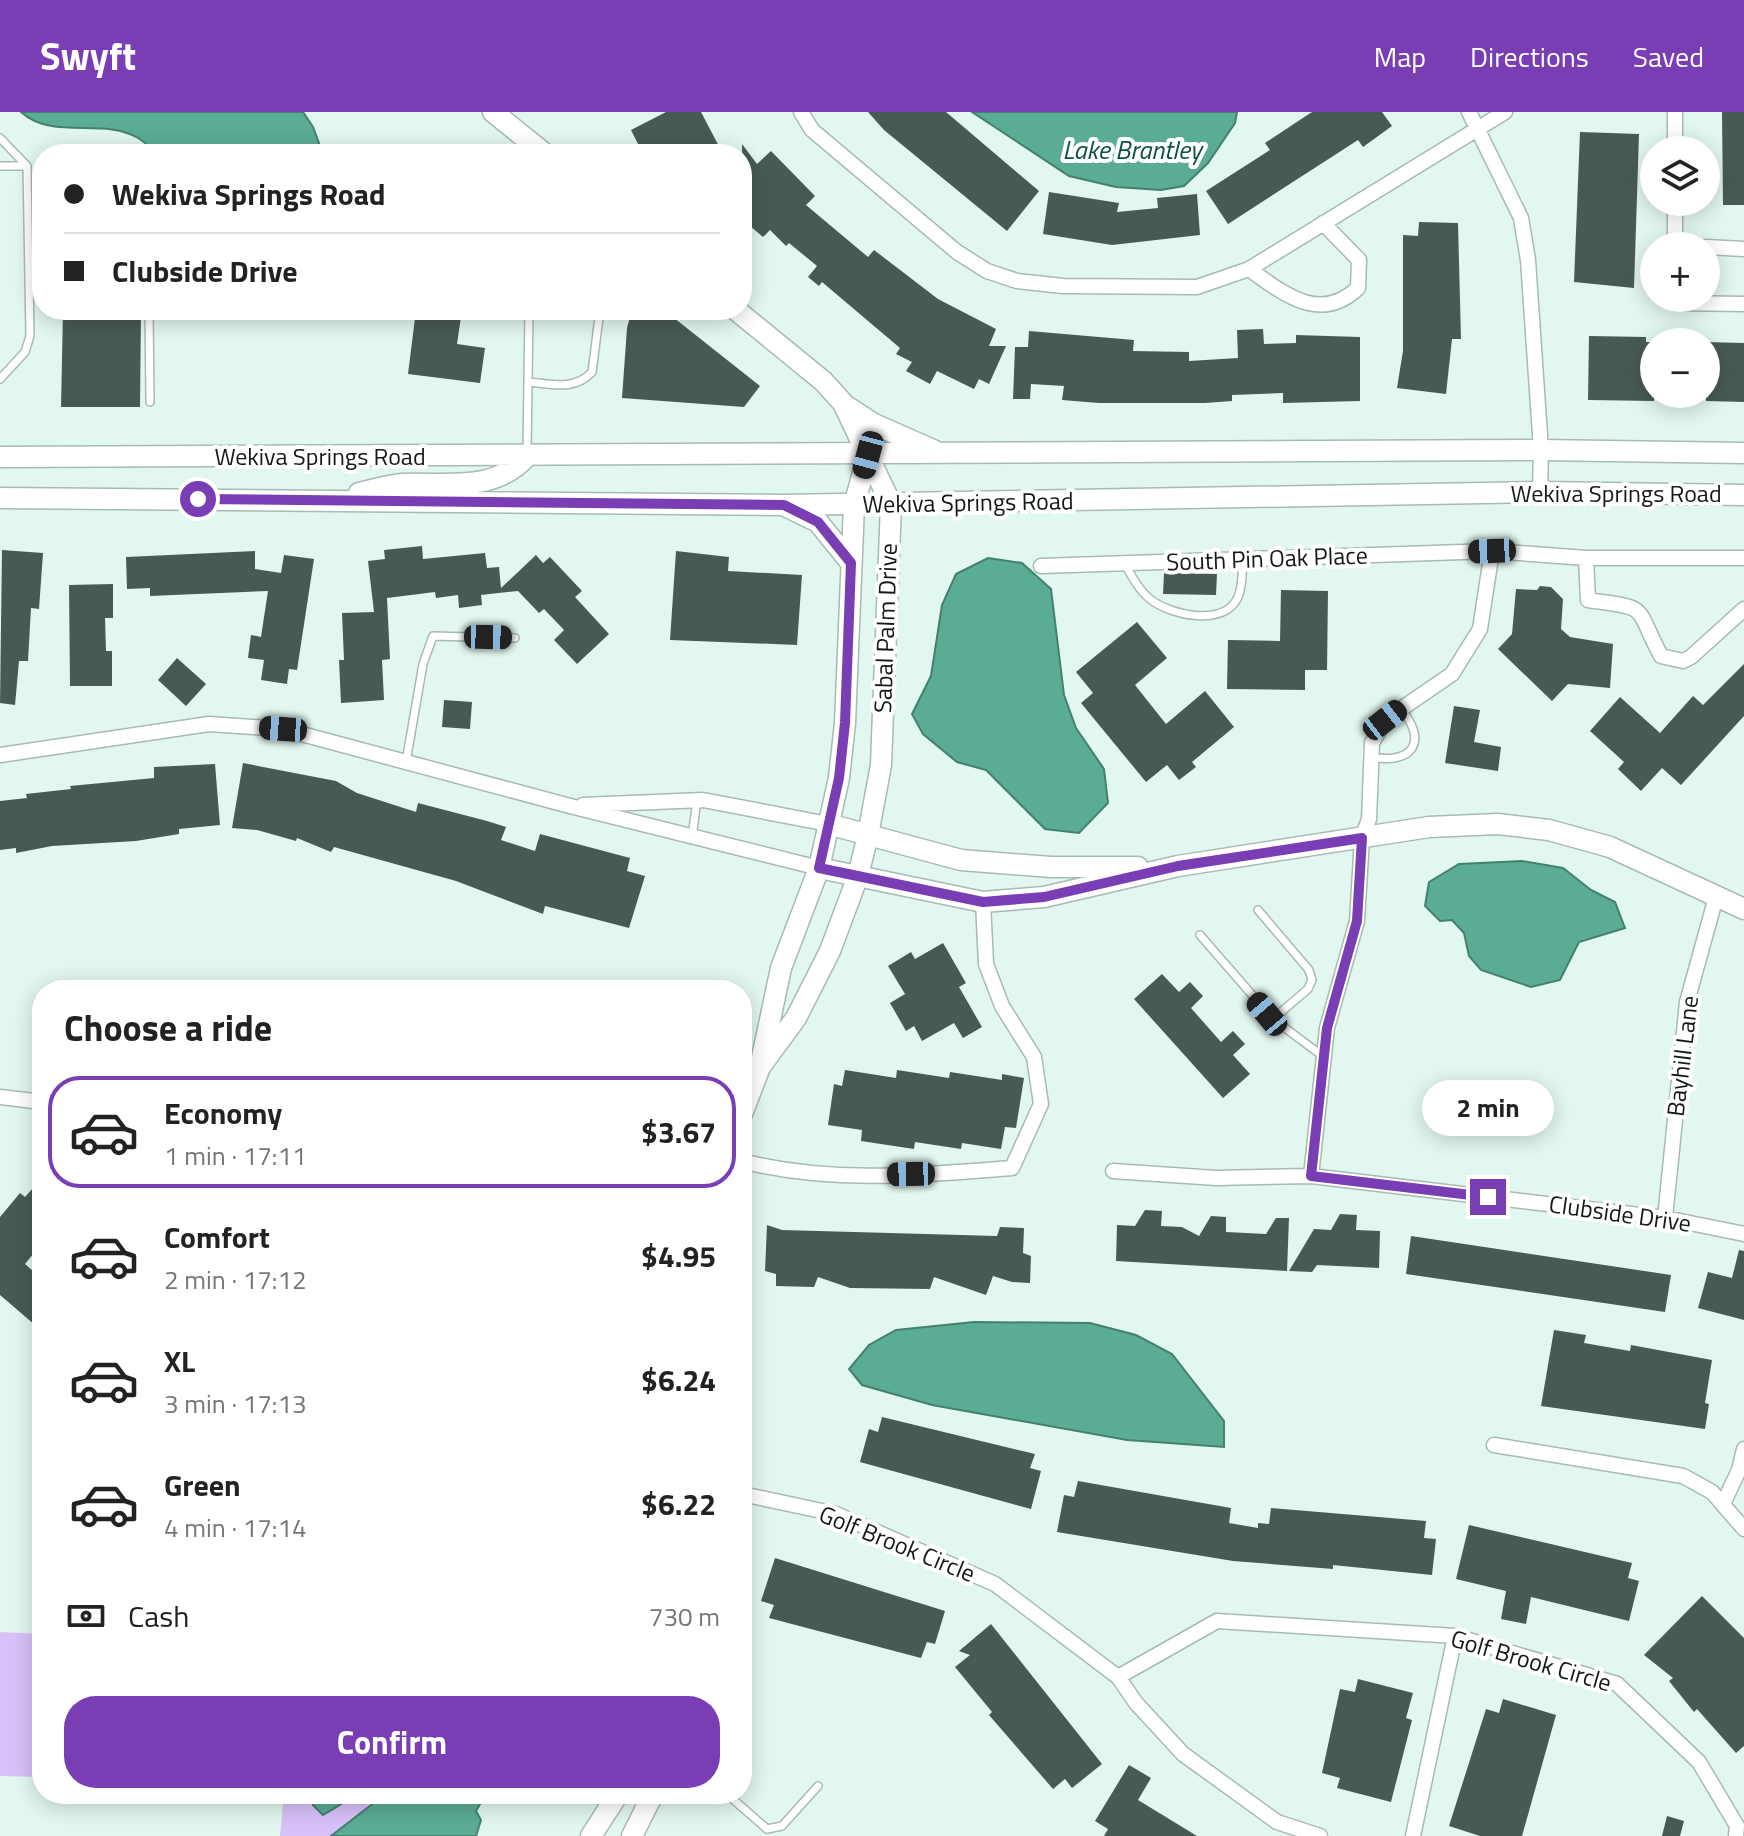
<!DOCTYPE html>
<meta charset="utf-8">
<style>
:root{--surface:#fff;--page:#f2f2f2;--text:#222;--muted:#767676;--line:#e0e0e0;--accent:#7a3eb4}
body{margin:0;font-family:"Titillium Web",sans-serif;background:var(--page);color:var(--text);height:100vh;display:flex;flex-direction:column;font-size:30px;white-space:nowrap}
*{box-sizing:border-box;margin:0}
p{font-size:26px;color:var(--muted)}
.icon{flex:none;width:44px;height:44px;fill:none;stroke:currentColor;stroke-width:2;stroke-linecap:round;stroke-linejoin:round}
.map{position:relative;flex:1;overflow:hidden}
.sheet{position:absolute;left:32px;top:868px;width:720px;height:824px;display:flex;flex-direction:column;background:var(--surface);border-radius:32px;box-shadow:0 4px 20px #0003}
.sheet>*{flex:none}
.hud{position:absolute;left:32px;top:32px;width:720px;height:176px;border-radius:32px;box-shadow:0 4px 20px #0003;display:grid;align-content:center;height:176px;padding:0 32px;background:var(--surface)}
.fabs{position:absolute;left:1640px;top:24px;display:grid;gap:16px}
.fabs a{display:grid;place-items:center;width:80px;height:80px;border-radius:50%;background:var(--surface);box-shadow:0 4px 20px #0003;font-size:40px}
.end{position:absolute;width:36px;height:36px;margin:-18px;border:10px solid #7a3eb4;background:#fff;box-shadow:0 0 0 4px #fff}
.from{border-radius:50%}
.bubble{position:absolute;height:56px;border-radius:28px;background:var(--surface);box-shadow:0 4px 20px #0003;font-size:26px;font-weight:700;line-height:56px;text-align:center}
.car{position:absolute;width:24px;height:48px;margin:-24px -12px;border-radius:10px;box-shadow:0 0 6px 2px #0007;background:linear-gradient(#222 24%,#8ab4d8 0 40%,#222 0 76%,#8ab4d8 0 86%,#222 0)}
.hud b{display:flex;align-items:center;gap:28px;height:76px;font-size:30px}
.hud b+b{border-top:2px solid var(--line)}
.hud i{width:20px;height:20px;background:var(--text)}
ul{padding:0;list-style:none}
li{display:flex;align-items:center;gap:24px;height:112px;margin:0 16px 12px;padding:0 16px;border:4px solid transparent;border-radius:32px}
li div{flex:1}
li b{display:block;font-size:30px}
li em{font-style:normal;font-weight:700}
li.selected{border-color:var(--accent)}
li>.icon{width:72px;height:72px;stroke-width:1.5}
h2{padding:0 32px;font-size:36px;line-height:96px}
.pay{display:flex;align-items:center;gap:20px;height:88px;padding:0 32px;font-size:30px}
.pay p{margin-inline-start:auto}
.cta{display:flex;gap:16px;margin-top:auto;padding:16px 32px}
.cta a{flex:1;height:92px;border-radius:32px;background:var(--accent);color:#fff;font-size:32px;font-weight:700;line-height:92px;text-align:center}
header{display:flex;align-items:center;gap:48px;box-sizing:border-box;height:112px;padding:0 40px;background:var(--accent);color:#fff}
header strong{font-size:38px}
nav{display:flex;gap:44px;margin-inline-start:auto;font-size:28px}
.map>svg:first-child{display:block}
.green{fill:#d8c1f9}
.water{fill:#5aac94;stroke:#44806e;stroke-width:2}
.building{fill:#495a54}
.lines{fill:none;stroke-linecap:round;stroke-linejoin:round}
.lane-casing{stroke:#a7bab3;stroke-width:10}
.street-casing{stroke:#a7bab3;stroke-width:17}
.secondary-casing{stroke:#a7bab3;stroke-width:23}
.lane{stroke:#fff;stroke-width:7}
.street{stroke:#fff;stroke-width:14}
.secondary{stroke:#fff;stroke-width:20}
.route{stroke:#7a3eb4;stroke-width:10}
.labels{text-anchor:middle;stroke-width:8;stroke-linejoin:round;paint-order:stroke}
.street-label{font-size:24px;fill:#121917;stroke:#fff}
.water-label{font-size:26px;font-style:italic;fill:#0c5242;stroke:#fff}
</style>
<header>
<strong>Swyft</strong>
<nav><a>Map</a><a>Directions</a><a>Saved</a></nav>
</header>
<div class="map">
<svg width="1744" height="1724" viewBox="0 0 1744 1724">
<rect width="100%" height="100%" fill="#e2f7ef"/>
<path class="green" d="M0,1520L42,1522V1665L0,1664Z
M284,1682H314L313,1693L358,1682H379L371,1693L331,1724H280Z"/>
<path class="water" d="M21,0H303L313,15L323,42H158C151,37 145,30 138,26C103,5 53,29 21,0Z
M972,0H1237L1235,11L1208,51L1184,74L1161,78L1116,75L1069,64Z
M988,446L1022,451L1051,477L1064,583L1076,616L1104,657L1108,691L1079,721L1045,717L986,658L957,650L923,622L912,602L931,564L942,493L956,462Z
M1522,749L1563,756L1591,778L1615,790L1625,816L1579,830L1560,868L1531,875L1481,858L1469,844L1464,821L1452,808L1440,809L1425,794L1429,770L1459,752Z
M974,1210L1090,1211L1136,1223L1172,1242L1224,1309V1335L1127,1328L932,1293L862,1273L849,1257L869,1233L896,1218Z
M314,1682H358L323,1703L313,1693Z
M379,1682H486L476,1699L481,1708L476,1724H331L371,1693Z"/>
<path class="building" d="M666,0H701L723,42H643L631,18Z
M868,0H946L1039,79L1007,119L884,18Z
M1312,0H1382L1392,14L1363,35L1358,28L1228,112L1206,79L1270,38L1265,31Z
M1722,0H1744V93H1723Z
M1580,20L1639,22L1634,176L1574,170Z
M742,32L757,52L771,39L815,84L806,93L868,145L874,138L938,187L996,217L989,234H1006L989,272L979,267L974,277L937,259L930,272L906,259L912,250L896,242L900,236L822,170L819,174L808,165L817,154L789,131L786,134L770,118L763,125L750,114L742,105V98L750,90L742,82Z
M1049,80L1119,91L1117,100L1158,96L1157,86L1197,82L1200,123L1112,133L1043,122Z
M1419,110L1458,111L1461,227H1452L1446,282L1397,276L1403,239V123L1418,124Z
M63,198H141L140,295H61Z
M416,198H462L457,232L485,236L480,271L408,262Z
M632,198H664L760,274L744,295L622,286L627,216Z
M1263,217L1264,232L1296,231V223L1360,225V289L1283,291V281L1232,283V289L1205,291H1099L1062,288L1064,274L1031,272L1030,287H1013L1015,235H1028L1029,219L1134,228L1133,239L1189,240V249L1238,246L1237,218Z
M1589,224L1646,225V230H1654V289L1588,288Z
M1706,230L1744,231V290L1706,289Z
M422,434L423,447L485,441L487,456L499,455L501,476L536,443L543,451L550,445L582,479L575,485L609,522L577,552L554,528L564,518L544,497L539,501L518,479L481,483L482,493L459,496L458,483L436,486L435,480L387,486L390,547L382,548L384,588L341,591L339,548H344L342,501L374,500L368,449L385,447L384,438Z
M2,438L43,441L39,497L31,496L28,549H19L15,593L0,591Z
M255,439V457L281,461L284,443L314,447L297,558L289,557L287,572L261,568L264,548L248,546L251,523L261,525L268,479L150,484V476L127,477L126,445Z
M676,439L729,445L728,459L802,463L797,533L670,528Z
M1164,461L1217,462L1216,483L1163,482Z
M113,472V506H105L106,539H112V574H70L69,473Z
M1540,474L1551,475L1563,487L1561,517L1570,525L1613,532L1610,576L1568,572L1552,589L1498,537L1512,522L1516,477L1537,478Z
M1281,478L1328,479L1327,558H1305V578L1227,577L1228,528L1280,529Z
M1137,510L1167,546L1135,573L1166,612L1205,579L1234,615L1192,650L1196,655L1179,668L1167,653L1146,670L1081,591L1093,581L1076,560Z
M177,546L206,572L186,594L158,568Z
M1744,552V604L1681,673L1662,656L1641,679L1618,657L1624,650L1590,619L1620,585L1660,621L1693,584L1703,593Z
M444,588L472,590L470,617L442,615Z
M1454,594L1480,598L1474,630L1501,635L1498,659L1445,651Z
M243,651L336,669L357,681L416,700L418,691L487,709L506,715L501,728L535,739L540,722L630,746L627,759L645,764L629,816L545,794L543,802L456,769L334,735L331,740L297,726L296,729L257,718L232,716Z
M215,652L220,713L179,717V722L136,729L52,734L16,741V736L0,738V689L27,686L26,682L71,677L70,674L154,666V655Z
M943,831L966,871L959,875L982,915L963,926L954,911L922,929L914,914L906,919L890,891L905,882L888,854L911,840L915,847Z
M1162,862L1179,880L1190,870L1203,884L1191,896L1221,930L1233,919L1245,932L1233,943L1250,962L1223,986L1134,887Z
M845,958L896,966L897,958L949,966L950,960L1002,968V962L1024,966L1016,1016L1005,1015L1001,1037L962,1031L961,1037L915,1030L914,1037L861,1029L862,1018L828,1013L834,972L842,974Z
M42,1066V1131L25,1152L42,1167V1219L0,1183V1105L20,1081L25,1085Z
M1145,1098L1162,1099L1161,1114L1182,1115L1199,1124L1211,1104L1226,1105V1120L1266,1122L1276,1106H1289L1287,1159L1116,1149L1117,1113L1135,1114Z
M1340,1102L1357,1103L1356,1118L1380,1119L1379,1156L1317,1153L1312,1160L1289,1159L1314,1117L1331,1118Z
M767,1113L782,1118L997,1124L1000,1115L1024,1116L1023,1141L1031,1144L1030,1171L1012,1170L993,1164L986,1183L934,1165L930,1177L850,1176L818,1165L814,1175L776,1174V1162L765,1159Z
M1411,1124L1671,1163L1665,1200L1406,1162Z
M1739,1138L1744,1139V1208L1698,1196L1708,1160L1732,1166Z
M1554,1218L1586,1223L1584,1231L1630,1239L1631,1233L1712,1248L1705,1291L1709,1292L1705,1317L1541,1294Z
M882,1305L1035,1342L1030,1356L1041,1359L1031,1397L860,1350L869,1317L878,1320Z
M1078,1369L1231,1396L1229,1411L1258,1416V1411L1269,1412L1271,1396L1426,1409L1424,1426L1436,1427L1432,1463L1333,1453V1457L1233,1449L1057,1420L1064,1383L1074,1385Z
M1469,1413L1632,1451L1628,1466L1639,1469L1629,1509L1531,1485L1526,1512L1501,1507L1506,1479L1456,1467Z
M775,1446L945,1499L935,1532L927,1530L921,1546L769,1506L774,1493L761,1489Z
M1702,1484L1744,1526V1634L1736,1641L1697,1597L1694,1600L1669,1569L1673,1566L1644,1543Z
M991,1512L1102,1652L1072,1676L1065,1667L1053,1677L989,1603L992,1600L955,1555L970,1543L959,1539Z
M1358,1567L1413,1581L1406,1606L1412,1608L1391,1690L1337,1676L1340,1666L1322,1661L1340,1577L1355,1580Z
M1503,1587L1556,1603L1522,1724H1480L1449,1714L1486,1597L1499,1601Z
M1129,1653L1151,1666L1138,1688L1197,1724H1104L1108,1717L1095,1709Z
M1667,1704L1684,1709L1680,1724H1662Z"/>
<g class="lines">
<defs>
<path id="lane" d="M0,26L27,54L30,224L25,240L0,267
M0,54H27
M29,161H42
M149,198L150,290
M528,270C552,272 574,279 592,260L600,198
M527,340L529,198
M1125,452C1132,465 1139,478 1150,487C1171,504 1225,515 1238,485C1243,474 1242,459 1243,448
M1371,645C1413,653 1429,629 1400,596
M406,650L423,552L433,524L515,526
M692,725L697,688
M1258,798L1309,858L1312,868L1308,877L1273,907
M1200,823L1273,907L1324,945
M727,1682L767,1717L782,1714L818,1674"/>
<path id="street" d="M801,0L812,18L957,140L987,159L1017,169L1063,174L1197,175L1249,157L1505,0
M1469,0L1521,106L1528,148L1541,338L1540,380
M1675,38V0
M1675,134V90
M1706,135L1744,137
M1249,157C1284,182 1320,212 1358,176L1359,148L1323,111
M1675,186V191L1744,192
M1586,446L1588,488C1651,497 1633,491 1661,544L1683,549L1691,545L1744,497
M1041,454L1492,439L1586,446H1744
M0,643L209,612L283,617L570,694L819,756
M583,693L703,688L828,712
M0,985L42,990
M742,1049C831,1072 922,1063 1012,1056L1041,992L1034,945L1002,894L986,852L983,790
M1113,1059L1216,1066L1311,1064L1665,1106L1744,1122
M1311,1064L1327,916L1357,809L1362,726L1369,707L1372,631L1385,608L1452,562L1480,517L1492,439
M1665,1106L1687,890L1716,785
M1494,1333L1683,1364L1712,1380L1744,1417
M742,1382L836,1402L995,1472L1118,1565L1136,1591L1183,1642L1277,1710L1320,1724
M1723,1392L1739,1358L1744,1337
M1118,1565L1217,1509L1455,1524L1617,1572L1699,1650L1737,1714L1736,1724
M1413,1724L1455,1524"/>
<path id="secondary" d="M493,0L545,42
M736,198L823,269L843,291L891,392L881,653L868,723L858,764L830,839L796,906L760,955
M845,293L874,312L933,338
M0,345L1541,338L1744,341
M359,381C373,378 388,373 402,372C446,370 495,381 527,344
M0,386L784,393L1540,380L1744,383
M787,395L818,410L851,451
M828,712L961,748L1051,755H1138
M819,756L983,790L1044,785L1178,754L1429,715L1498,712L1549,718L1610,735L1744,797
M742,1002L760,955L781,856L819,756L839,666L845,611L854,393L868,343
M591,1724L618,1682
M632,1724L653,1682"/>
</defs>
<use href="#lane" class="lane-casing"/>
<use href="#street" class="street-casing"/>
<use href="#secondary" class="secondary-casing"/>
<use href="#lane" class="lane"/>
<use href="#street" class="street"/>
<use href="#secondary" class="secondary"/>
</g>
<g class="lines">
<path class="route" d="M198,387L784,393L818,410L851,451L845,611L839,666L819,756L983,790L1044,785L1178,754L1362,726L1357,809L1327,916L1311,1064L1488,1085"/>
</g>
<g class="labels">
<g class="street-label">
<text x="320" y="353">Wekiva Springs Road</text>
<text x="1616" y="390">Wekiva Springs Road</text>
<text transform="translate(968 391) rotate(-1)" y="8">Wekiva Springs Road</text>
<text transform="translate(1267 447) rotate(-2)" y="8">South Pin Oak Place</text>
<text transform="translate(886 516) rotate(-88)" y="8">Sabal Palm Drive</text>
<text transform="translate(1683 944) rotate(-83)" y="8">Bayhill Lane</text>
<text transform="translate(1620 1102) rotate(8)" y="8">Clubside Drive</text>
<text transform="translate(897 1432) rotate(22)" y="8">Golf Brook Circle</text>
<text transform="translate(1531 1549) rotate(16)" y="8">Golf Brook Circle</text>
</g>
<g class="water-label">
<text x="1132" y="47">Lake Brantley</text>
</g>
</g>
</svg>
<div class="fabs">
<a><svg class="icon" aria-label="layers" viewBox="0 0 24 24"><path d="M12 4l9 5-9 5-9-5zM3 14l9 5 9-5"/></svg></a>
<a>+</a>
<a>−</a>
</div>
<i class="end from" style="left:198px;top:387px"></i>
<i class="end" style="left:1488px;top:1085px"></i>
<div class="bubble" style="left:1422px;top:968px;width:132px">2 min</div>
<i class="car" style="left:868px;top:343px;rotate:195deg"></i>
<i class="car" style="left:1492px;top:439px;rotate:268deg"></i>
<i class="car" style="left:488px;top:525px;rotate:91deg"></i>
<i class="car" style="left:1385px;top:608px;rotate:52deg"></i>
<i class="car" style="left:283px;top:617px;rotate:274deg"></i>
<i class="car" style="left:1267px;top:902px;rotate:320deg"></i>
<i class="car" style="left:911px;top:1062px;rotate:269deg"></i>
<div class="hud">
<b><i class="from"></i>Wekiva Springs Road</b>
<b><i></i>Clubside Drive</b>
</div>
<section class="sheet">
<h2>Choose a ride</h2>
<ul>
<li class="selected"><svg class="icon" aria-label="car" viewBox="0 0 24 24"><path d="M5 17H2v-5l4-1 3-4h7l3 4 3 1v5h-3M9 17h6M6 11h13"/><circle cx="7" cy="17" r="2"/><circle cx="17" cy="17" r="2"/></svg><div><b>Economy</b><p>1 min · 17:11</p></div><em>$3.67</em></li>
<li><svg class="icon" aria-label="car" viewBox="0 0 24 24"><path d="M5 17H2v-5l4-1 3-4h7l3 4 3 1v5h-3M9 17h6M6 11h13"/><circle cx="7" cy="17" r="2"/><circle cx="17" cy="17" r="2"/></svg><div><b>Comfort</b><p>2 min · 17:12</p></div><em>$4.95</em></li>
<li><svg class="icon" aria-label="car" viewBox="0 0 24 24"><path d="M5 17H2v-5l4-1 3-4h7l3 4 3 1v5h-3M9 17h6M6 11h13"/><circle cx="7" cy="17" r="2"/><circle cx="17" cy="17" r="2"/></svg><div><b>XL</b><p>3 min · 17:13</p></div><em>$6.24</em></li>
<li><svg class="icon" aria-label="car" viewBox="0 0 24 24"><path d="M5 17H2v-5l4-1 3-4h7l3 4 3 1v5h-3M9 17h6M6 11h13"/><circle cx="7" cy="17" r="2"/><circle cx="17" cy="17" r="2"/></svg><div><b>Green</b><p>4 min · 17:14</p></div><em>$6.22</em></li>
</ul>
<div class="pay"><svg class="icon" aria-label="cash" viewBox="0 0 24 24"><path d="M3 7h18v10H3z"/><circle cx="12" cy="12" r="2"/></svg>Cash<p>730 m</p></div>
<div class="cta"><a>Confirm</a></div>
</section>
</div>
